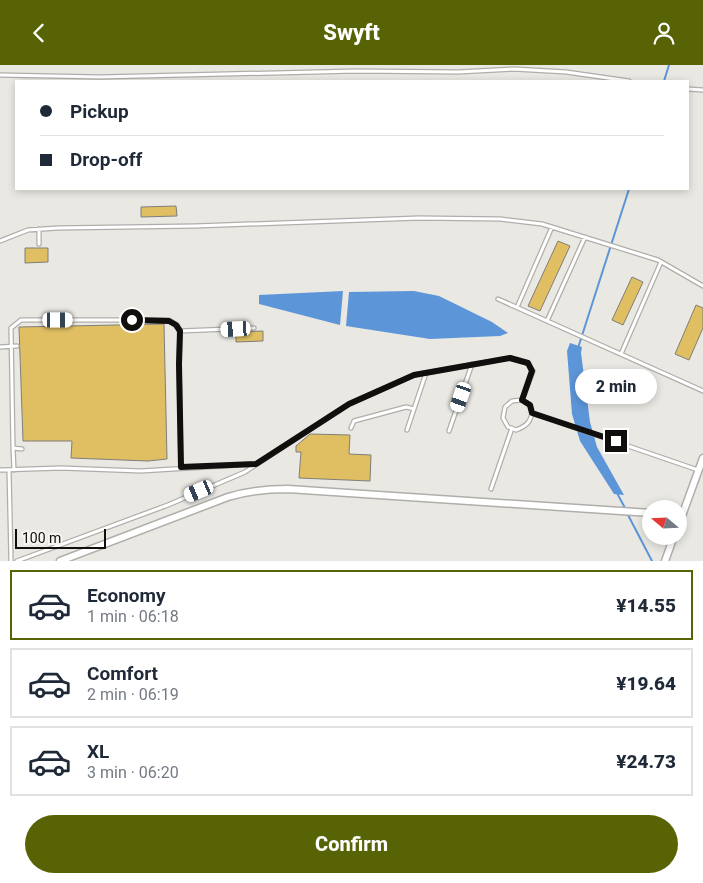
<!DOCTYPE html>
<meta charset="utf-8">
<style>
:root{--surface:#fff;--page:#f2f2f3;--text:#1f2937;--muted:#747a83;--line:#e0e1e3;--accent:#576305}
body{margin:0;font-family:Roboto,sans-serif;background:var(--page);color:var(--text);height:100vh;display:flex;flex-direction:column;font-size:19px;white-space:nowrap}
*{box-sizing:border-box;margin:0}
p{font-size:16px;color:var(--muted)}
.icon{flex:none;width:28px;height:28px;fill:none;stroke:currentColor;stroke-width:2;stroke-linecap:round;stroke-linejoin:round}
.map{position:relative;height:496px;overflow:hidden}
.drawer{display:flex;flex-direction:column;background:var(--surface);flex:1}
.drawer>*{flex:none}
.hud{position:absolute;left:15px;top:15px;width:674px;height:110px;border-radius:0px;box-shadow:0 2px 8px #0003;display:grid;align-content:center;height:110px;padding:0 25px;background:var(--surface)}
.needle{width:32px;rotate:289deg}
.fabs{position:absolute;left:642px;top:435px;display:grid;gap:10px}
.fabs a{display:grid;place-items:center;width:45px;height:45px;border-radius:50%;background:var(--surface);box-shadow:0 2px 8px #0003;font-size:25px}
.scale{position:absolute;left:15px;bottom:12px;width:91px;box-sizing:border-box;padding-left:5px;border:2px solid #100f0d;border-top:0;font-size:14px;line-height:18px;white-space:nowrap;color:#100f0d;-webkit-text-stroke:4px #f7f5f0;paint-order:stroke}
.end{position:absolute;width:22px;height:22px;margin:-11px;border:6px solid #100f0d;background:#fff;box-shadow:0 0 0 2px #fff}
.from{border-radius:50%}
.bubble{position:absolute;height:35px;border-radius:18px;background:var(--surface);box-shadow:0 2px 8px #0003;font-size:16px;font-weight:800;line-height:35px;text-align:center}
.car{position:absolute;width:15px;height:30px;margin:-15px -8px;border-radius:6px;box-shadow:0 0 4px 1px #0007;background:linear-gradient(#fff 24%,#345 0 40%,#fff 0 76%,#345 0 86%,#fff 0)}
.hud b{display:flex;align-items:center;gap:18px;height:48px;font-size:19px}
.hud b+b{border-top:1px solid var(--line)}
.hud i{width:12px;height:12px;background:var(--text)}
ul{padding:9px 0 0;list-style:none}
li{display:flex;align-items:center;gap:15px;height:70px;margin:0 10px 8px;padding:0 15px;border:2px solid var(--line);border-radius:0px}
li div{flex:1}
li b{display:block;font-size:19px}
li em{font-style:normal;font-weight:800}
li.selected{border-color:var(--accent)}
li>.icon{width:45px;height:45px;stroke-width:1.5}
.button{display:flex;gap:10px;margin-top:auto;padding:10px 25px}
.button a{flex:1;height:58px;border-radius:30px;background:var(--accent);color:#fff;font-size:20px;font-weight:800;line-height:58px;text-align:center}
header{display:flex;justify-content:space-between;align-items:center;height:65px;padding:0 25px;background:var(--accent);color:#fff;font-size:22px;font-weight:800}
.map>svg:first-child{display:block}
.water{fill:#5d95d9}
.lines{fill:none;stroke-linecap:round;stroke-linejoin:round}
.stream{stroke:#5d95d9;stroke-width:2}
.building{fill:#dfbf62;stroke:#807e7a}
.lane-casing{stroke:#b0aeaa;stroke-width:5.5}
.street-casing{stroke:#b0aeaa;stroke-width:9}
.lane{stroke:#fff;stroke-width:3}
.street{stroke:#fff;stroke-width:6}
.route{stroke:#100f0d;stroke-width:6}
</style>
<header><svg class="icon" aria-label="back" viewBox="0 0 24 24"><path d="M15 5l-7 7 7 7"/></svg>Swyft<svg class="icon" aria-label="person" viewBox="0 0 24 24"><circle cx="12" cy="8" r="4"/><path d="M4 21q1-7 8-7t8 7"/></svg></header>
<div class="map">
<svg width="703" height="496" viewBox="0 0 703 496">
<rect width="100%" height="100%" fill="#eae8e3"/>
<path class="water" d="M343,226L340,260L259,239V230Z
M414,226L439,231L492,257L508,268L500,271L430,274L346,261L349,227Z
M570,278L582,282L581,288L590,357L597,382L624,430L614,429L580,376L572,349L567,286Z"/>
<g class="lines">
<path class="stream" d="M664,16L669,0
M578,283L629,124
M617,428L625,443
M627,448L652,496"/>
</g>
<path class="building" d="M176,141L177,151L141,152V142Z
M558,176L570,181L540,246L528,241Z
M25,183H48V197L25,198Z
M632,212L643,217L623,260L612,255Z
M696,240L703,243V263L689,295L675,289Z
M164,259L167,394L148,396L71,393L72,376H23L19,262Z
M263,266V276L236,277V267Z
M310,369L350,370L349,389L371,390L370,416L299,413L301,387H296V381Z"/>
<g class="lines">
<defs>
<path id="lane" d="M0,10L100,12L357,6L458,7L514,4L566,7L629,16
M688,24L703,25
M39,164V179
M0,176L28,165L58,163L195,161L419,153L500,154L542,159L658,195L703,221
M498,234L703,326
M518,240L552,162
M547,256L585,172
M180,266L254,263
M0,282L17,281
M621,289L661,197
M522,335L512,336L505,342L503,353L508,362L516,365C526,361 530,358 532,348
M351,363L354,356L406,342L414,344
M407,365L426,308
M449,366L472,299
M13,383L11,263L21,255H169L177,260L180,266L179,299L181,403
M0,405L61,403L141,406L255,399
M9,405L11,496
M14,405L13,383L22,384
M491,424L512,363
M17,496L168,440L245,407L349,339L414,310L510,293L527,298L533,306L522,335L530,340L532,348L698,405"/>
<path id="street" d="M679,459L703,393
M60,496L228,432C248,426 267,424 288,424L651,448
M665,496L674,471"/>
</defs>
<use href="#lane" class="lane-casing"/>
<use href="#street" class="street-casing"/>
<use href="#lane" class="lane"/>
<use href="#street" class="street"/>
</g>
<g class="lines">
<path class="route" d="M132,255L169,256L176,260L180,266L179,299L181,402L256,399L349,339L414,310L510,293L528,298L532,306L522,335L530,340L532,348L616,376"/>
</g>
</svg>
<div class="fabs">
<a><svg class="needle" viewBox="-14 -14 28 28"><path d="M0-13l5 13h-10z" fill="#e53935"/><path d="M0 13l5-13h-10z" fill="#747a83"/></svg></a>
</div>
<div class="scale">100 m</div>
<i class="end from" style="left:132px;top:255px"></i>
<i class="end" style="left:616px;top:376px"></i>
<div class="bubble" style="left:575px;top:304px;width:82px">2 min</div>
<i class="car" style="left:58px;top:255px;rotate:90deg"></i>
<i class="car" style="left:236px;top:264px;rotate:267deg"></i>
<i class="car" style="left:461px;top:332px;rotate:199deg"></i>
<i class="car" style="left:199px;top:426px;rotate:247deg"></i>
<div class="hud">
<b><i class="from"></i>Pickup</b>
<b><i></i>Drop-off</b>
</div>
</div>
<section class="drawer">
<ul>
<li class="selected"><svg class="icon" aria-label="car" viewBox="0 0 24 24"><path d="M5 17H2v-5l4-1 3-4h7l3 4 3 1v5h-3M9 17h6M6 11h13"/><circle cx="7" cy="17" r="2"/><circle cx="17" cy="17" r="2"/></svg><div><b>Economy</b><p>1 min · 06:18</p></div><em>¥14.55</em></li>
<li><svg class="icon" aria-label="car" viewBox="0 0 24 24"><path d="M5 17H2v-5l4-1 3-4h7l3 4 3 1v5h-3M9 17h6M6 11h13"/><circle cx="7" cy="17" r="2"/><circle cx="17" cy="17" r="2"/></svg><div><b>Comfort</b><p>2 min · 06:19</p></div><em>¥19.64</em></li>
<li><svg class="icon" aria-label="car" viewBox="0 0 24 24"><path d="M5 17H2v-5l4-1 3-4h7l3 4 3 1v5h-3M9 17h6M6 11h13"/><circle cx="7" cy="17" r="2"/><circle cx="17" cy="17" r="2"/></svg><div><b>XL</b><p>3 min · 06:20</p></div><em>¥24.73</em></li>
</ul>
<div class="button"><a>Confirm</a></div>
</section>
